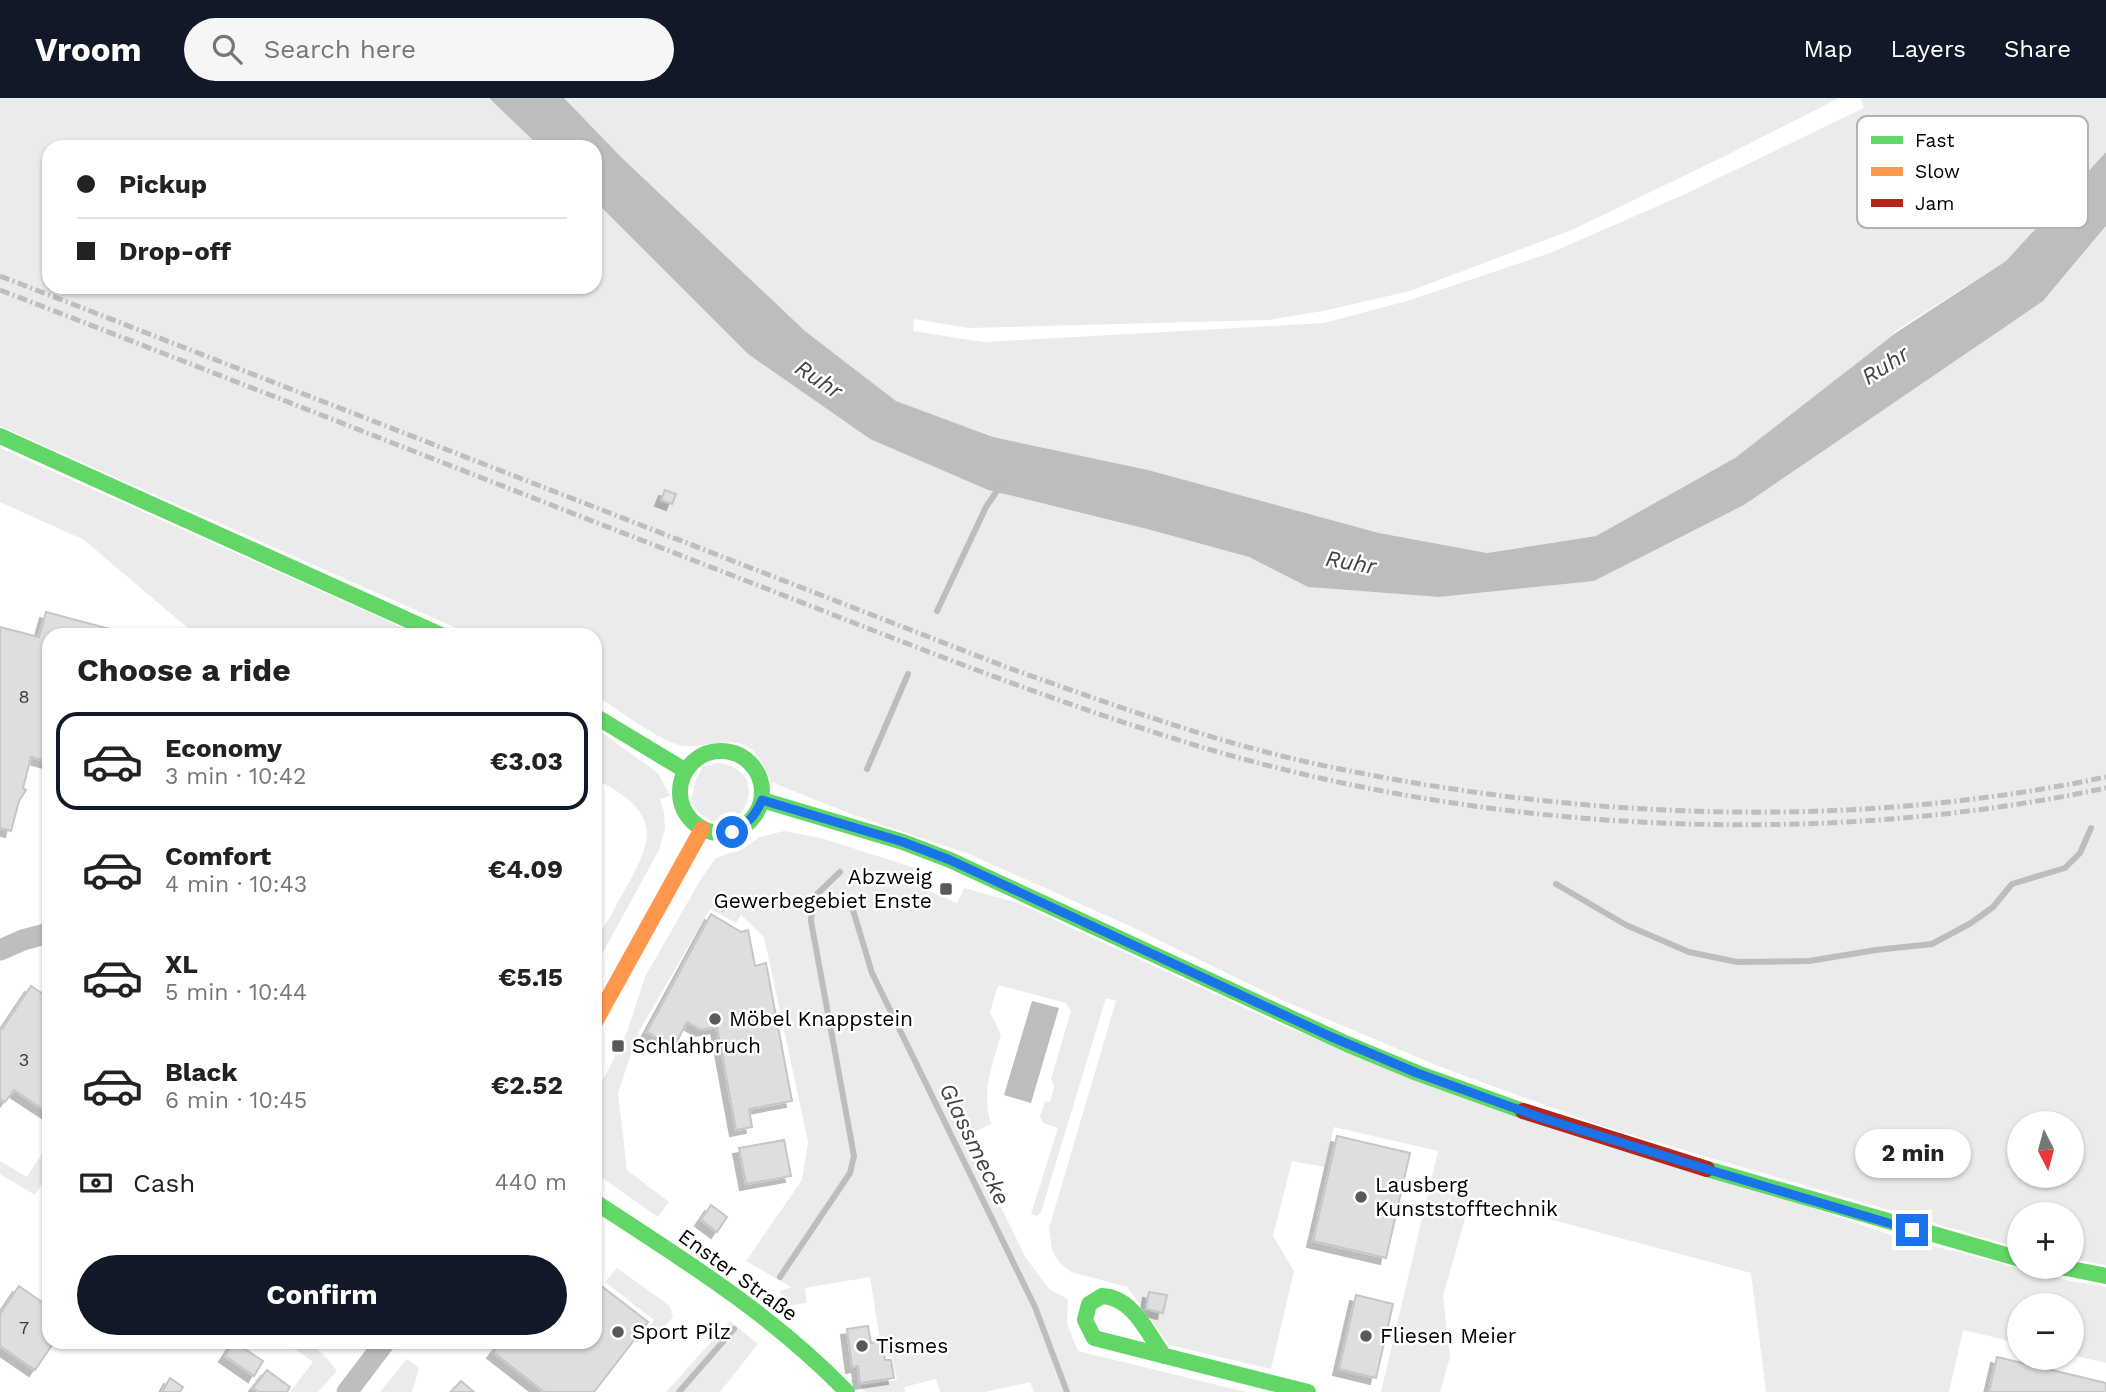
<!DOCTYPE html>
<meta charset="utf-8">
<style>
:root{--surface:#fff;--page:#f6f6f6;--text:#222;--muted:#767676;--line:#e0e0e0;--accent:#111827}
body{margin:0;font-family:"Work Sans",sans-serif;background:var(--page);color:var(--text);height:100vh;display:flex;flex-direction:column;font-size:26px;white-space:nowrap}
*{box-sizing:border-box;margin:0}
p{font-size:23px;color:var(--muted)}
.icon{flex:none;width:38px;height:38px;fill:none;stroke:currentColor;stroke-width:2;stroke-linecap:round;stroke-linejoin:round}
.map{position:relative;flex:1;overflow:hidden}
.drawer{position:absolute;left:42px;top:530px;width:560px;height:721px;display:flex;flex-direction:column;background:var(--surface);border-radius:21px;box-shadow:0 2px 5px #0004}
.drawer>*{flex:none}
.banner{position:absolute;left:42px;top:42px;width:560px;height:154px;border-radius:21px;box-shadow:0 2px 5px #0004;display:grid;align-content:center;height:154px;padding:0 35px;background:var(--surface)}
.needle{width:46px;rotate:174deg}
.fabs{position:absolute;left:2007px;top:1013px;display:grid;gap:14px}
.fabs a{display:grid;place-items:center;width:77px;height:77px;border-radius:50%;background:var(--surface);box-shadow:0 2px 5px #0004;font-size:35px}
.end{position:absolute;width:32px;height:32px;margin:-16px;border:9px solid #1a73e8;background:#fff;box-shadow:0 0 0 4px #fff}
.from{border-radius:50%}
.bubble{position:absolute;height:49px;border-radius:24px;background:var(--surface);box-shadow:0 2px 5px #0004;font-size:23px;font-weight:700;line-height:49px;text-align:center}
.banner b{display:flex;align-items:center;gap:24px;height:66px;font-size:26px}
.banner b+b{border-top:2px solid var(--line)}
.banner i{width:18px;height:18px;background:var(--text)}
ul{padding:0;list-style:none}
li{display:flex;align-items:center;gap:21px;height:98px;margin:0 14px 10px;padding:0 21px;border:4px solid transparent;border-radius:21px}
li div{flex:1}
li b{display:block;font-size:26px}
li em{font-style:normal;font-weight:700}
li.current{border-color:var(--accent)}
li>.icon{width:63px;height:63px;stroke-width:1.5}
h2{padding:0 35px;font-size:32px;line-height:84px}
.pay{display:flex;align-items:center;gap:18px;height:77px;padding:0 35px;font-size:26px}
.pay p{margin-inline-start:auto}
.button{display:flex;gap:14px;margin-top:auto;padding:14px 35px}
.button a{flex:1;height:80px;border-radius:42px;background:var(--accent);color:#fff;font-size:28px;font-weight:700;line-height:80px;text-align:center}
header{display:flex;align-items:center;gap:42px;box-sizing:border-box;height:98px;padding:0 35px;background:var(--accent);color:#fff}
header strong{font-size:33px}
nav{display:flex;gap:38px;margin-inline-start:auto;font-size:24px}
.search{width:490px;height:63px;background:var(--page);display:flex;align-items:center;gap:18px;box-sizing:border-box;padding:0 24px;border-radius:38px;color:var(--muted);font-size:26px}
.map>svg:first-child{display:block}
.green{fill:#ebebeb;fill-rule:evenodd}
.water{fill:#bdbdbd}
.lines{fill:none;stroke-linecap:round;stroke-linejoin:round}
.stream{stroke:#bdbdbd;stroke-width:6}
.building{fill:#dedede;stroke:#c6c6c6;stroke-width:2;filter:url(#shadow)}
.street{stroke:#bebebe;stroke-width:21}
.fast{stroke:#63d668;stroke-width:16}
.slow{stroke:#ff974d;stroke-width:16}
.jam{stroke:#b3261e;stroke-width:16}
.rail{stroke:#bebebe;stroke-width:5;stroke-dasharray:10 3.5 2 3.5;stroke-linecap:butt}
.route{stroke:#1a73e8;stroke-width:9}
.poi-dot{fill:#595959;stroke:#fff;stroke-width:2.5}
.labels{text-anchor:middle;stroke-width:5;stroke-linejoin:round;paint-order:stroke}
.number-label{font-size:18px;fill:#383838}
.poi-label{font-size:21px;fill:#000;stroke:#fff;text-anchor:start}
.street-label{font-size:21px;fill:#000;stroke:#fff}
.water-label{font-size:23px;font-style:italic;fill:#424242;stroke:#fff}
.key{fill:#fff;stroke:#b2b2b2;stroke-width:2}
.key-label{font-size:19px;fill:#000}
</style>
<header>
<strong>Vroom</strong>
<div class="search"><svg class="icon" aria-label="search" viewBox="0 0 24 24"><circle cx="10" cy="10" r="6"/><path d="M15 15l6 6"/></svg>Search here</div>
<nav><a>Map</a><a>Layers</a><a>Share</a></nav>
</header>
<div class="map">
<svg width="2106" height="1294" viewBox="0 0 2106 1294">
<defs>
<filter id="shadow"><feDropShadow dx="-6" dy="6" stdDeviation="0" flood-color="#0004"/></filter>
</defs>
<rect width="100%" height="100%" fill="#fff"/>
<path class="green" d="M0,0H489L540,49H49V189H595V103L748,256L870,341L988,392L1147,431L1249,459L1308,489L1439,499L1594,483L1744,407L2043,203L2106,129V1167L2072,1161V1116H2020L2019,1150L1605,1029L1443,970L1284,903L1134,830L969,756L856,718L771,684C755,646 747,641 706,646C698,648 687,649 679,647C653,639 619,612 595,597V537H472L0,328ZM2020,1026H2072V1078H2020Z
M564,0H1839L1727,57L1574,131L1410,193L1323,213L1268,222L969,230L914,221L913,233L983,244L1324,225L1407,203L1550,155L1683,97L1864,10L1860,0H2106V54L2006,163L1894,234L1895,236L1735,360L1596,438L1487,455L1379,435L1148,372L993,339L896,303L805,233L621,59Z
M0,350L419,537H196L84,442L0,404Z
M595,630L658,675L670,698L660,701L664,714L665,730L659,752L595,869C595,862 593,854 595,847C597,838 605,827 610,819C643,755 679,722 595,681Z
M716,665C770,668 749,734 713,723C704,720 697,712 692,706C692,691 695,681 703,669Z
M784,733L821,740L915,770L910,785L957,805L964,790L1018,805L1288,930L1894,1138L2066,1182L2106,1189V1265L2072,1257V1208H2020L2019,1245L1963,1232L1949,1294H1766L1751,1175L1471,1100L1443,1198L1450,1259L1440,1294H1381L1438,1053L1334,1029L1324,1069L1292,1063L1273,1138L1294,1173L1271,1271L1169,1247L1127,1189L1071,1174L1059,1164L1052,1152L1049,1130L1116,903L1106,900L1041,1114L1037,1118L1031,1116L1058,1030L1043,1025L1040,1019L1045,1003L1050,1004L1054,989L1051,981L1071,913L1066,905L998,887L990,914L1001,937C992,968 981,993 991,1026L966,1038L1026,1160L1049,1191L1068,1201L1067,1226L1078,1253L1246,1294H1034L1030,1284L985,1294H940L936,1281L904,1289L905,1294H866L860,1288L897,1282L892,1258L887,1259L884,1241L880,1242L870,1179L805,1190L807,1205L791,1207L784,1215L780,1193L791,1189L746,1163L802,1082L808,1044L764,839L741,817L736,825L710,811L638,935L618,995L627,1072L669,1104L658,1119L595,1075V991L605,978L627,934L645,879L701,781L715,761L747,748L760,739Z
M49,1044V1075L35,1097L0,1076V1063L27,1079Z
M617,1170L670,1208L673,1219L659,1235L650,1229L654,1222L605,1184Z
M730,1223L758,1246L720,1294H666Z
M285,1244C314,1244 320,1251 337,1273L318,1294H290L313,1264Z
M407,1261L419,1270L412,1294H380Z"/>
<path class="water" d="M489,0H564L621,59L805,233L896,303L993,339L1148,372L1379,435L1487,455L1596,438L1735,360L1897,234L2006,163L2106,54V128L2043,203L1744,407L1594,483L1439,499L1308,489L1249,459L1147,431L988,392L870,341L748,256L595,103V49H540Z
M1032,903L1059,910L1031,1005L1004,997Z"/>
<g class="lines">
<path class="stream" d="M937,513L986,409L999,390
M867,671L908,576
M1556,786L1626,827L1689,854L1737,864L1809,863L1876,852L1932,846L1971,825L1993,809L2012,786L2065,770L2080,755L2091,730
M853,812L872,875L1035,1209L1067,1294
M780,1179L850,1075L854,1058L811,823L813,800L840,774
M679,1294L734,1231"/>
</g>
<path class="building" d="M665,392L676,396L672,406L661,402Z
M46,514L132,537H49V664L31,659L23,690L26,692L19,703L11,733L0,730V529L39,539Z
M711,816L741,834L748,832L755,868L766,865L792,1003L749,1011L752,1029L736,1032L717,929L701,932L687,924L674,949L647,934Z
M31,888L49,900V1015L14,992L5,1004L0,1001V930L2,931Z
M1337,1038L1410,1055L1386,1160L1313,1143Z
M784,1042L791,1078L746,1086L739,1050Z
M711,1107L727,1119L717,1134L701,1122Z
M595,1183L648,1224L594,1294H544L493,1254L501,1244H595Z
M19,1188L49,1209V1244H54L35,1272L0,1248V1216Z
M1149,1194L1167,1197L1163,1215L1146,1211Z
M1356,1197L1393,1206L1376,1280L1339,1271Z
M868,1228L871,1245L882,1243L885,1262H891L894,1280L860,1285L858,1268L852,1269L847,1231Z
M234,1244L263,1263L254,1278L225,1258Z
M1997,1259L2106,1285V1294H1989Z
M267,1272L290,1289L287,1294H259L253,1290Z
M170,1280L183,1289L180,1294H162Z
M461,1283L474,1294H451Z"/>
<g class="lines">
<path class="street" d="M0,852L23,842L49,835
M347,1294L385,1244"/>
<path class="fast" d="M0,338L441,537
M595,618L686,673
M680 694a41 41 0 1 1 82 0a41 41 0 1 1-82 0Z
M762,702L903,744L950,762L1347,946L1417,975L1523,1013
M1707,1071L2020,1161
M595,1104C684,1162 773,1217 847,1294
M2061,1169L2106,1178
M1164,1258C1148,1236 1133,1199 1102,1198L1089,1206L1085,1222L1094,1240L1308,1294"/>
<path class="slow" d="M595,924L702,731"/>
<path class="jam" d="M1523,1013L1707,1071"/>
<path class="rail" d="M0,178L1006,569C1105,604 1205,641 1307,664C1566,721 1845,734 2106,679
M0,192C241,285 481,380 721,473C879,534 1036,599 1198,648C1483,734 1815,752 2106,690"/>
</g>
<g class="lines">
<path class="route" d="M732,734C748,726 755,718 762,702L903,744L950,762L1327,937L1417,975L1539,1019L1713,1073L1912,1132"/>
</g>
<g class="poi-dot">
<rect x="939" y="784" width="14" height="14" rx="3.5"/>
<circle cx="715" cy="921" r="7"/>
<rect x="611" y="941" width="14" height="14" rx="3.5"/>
<circle cx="1361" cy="1099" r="7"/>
<circle cx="618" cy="1234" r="7"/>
<circle cx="1366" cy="1238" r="7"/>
<circle cx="862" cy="1248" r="7"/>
</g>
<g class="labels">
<g class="number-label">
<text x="24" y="605">8</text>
<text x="24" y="968">3</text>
<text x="24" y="1236">7</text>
</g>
<g class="poi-label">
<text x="932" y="786" text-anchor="end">Abzweig<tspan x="932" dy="24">Gewerbegebiet Enste</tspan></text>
<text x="729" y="928">Möbel Knappstein</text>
<text x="632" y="955">Schlahbruch</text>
<text x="1375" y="1094">Lausberg<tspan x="1375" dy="24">Kunststofftechnik</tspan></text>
<text x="632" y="1241">Sport Pilz</text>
<text x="1380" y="1245">Fliesen Meier</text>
<text x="876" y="1255">Tismes</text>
</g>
<g class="street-label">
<text transform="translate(738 1177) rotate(36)" y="7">Enster Straße</text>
</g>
<g class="water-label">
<text transform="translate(1885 267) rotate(-33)" y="8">Ruhr</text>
<text transform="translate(819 281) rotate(33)" y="8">Ruhr</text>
<text transform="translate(1351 464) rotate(10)" y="8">Ruhr</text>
<text transform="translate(975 1046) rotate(64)" y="8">Glassmecke</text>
</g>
</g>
<rect x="1857" y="18" width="231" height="112" rx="10" class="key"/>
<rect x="1871" y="38" width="32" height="8" fill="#63d668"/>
<rect x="1871" y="69" width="32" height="9" fill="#ff974d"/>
<rect x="1871" y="101" width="32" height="8" fill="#b3261e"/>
<g class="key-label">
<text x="1915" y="49">Fast</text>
<text x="1915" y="80">Slow</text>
<text x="1915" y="112">Jam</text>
</g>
</svg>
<div class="fabs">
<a><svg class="needle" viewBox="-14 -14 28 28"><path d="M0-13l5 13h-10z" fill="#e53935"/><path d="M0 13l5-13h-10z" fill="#767676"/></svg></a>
<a>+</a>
<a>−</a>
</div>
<i class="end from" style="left:732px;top:734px"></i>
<i class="end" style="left:1912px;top:1132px"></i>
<div class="bubble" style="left:1855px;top:1031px;width:116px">2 min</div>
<div class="banner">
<b><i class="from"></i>Pickup</b>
<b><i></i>Drop-off</b>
</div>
<section class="drawer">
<h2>Choose a ride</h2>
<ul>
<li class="current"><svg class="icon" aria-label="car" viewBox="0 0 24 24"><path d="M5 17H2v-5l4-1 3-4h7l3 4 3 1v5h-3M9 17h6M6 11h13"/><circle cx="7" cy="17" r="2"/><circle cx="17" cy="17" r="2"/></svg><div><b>Economy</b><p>3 min · 10:42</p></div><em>€3.03</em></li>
<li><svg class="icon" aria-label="car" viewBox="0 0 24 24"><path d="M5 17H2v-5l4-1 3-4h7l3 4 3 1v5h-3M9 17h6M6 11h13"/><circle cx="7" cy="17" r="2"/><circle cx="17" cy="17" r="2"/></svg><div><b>Comfort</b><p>4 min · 10:43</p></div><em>€4.09</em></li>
<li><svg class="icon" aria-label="car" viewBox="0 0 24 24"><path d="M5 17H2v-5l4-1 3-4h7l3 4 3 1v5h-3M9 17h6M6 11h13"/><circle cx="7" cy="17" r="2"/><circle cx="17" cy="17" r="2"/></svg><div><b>XL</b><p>5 min · 10:44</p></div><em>€5.15</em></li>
<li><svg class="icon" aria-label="car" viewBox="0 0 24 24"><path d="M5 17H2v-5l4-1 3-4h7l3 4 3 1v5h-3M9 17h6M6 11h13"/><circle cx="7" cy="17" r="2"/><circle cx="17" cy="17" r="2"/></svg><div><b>Black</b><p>6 min · 10:45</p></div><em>€2.52</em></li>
</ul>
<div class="pay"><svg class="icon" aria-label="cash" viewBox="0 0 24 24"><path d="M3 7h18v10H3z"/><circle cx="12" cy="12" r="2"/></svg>Cash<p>440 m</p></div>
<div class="button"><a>Confirm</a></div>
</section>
</div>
